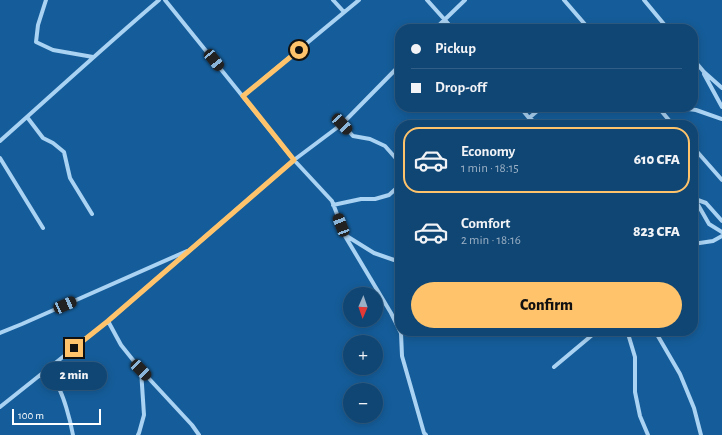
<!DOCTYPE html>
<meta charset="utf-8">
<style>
:root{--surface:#104674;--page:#1e507c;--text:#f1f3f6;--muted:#9cb1c5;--line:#305e86;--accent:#ffc46b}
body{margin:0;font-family:"Alegreya Sans",sans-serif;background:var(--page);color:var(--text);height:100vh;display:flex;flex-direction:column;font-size:15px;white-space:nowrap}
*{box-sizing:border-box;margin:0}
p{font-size:13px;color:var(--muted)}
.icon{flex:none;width:22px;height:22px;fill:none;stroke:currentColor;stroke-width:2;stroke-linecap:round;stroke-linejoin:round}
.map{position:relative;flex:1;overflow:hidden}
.panel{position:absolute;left:395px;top:120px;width:303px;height:216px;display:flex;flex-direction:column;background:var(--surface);border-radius:16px;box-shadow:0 2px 10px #0003,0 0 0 1px var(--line)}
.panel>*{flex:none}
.guide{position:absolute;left:395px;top:24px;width:303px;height:88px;border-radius:16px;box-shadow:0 2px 10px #0003,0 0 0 1px var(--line);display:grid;align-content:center;height:88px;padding:0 16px;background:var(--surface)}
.needle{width:26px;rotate:182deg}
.controls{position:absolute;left:343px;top:287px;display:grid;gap:8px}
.controls a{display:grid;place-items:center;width:40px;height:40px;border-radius:50%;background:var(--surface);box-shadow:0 2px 10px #0003,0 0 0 1px var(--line);font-size:20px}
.scale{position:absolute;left:12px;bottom:10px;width:89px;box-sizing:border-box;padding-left:4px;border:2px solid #fff;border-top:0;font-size:11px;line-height:14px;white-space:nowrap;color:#fff;-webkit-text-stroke:3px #155d9a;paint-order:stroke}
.end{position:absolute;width:18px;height:18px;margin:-9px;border:5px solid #ffc46b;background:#111;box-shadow:0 0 0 2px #111}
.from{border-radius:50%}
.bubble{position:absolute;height:28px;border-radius:14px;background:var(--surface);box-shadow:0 2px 10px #0003,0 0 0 1px var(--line);font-size:13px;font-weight:800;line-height:28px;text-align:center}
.car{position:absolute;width:12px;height:24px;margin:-12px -6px;border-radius:5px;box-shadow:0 0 3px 1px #0007;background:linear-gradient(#222 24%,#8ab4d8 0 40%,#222 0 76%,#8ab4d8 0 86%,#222 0)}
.guide b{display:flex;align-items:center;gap:14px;height:38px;font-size:15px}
.guide b+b{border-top:1px solid var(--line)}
.guide i{width:10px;height:10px;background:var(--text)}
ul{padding:7px 0 0;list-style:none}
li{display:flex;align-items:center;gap:12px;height:66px;margin:0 8px 6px;padding:0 8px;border:2px solid transparent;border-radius:16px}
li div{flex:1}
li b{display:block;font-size:15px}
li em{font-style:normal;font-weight:800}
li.current{border-color:var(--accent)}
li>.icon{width:36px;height:36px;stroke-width:1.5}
.cta{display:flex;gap:8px;margin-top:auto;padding:8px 16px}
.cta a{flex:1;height:46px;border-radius:24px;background:var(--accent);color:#111;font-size:16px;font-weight:800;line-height:46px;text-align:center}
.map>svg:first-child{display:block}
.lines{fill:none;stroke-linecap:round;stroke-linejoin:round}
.minor{stroke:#aad2f2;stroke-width:4}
.route{stroke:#ffc46b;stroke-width:5}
</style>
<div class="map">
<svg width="722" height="435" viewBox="0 0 722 435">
<rect width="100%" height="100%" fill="#155d9a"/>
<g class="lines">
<path class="minor" d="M46,0L38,25L36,42L53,50L93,57
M165,0L294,160L332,201L345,235L374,253L400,262
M333,0L344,12
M427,0L453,29
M564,0L589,29
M644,0L668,29
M435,29L465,0
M693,59L704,72L722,88
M704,74L722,107
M243,96L359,0
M520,107L529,118L542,107
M658,107L673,125
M672,107L696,110L722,119
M27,117L43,138L53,143L64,152L70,178L92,214
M529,118L539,125
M342,124L353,136L370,139L385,146L400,163
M0,141C53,94 105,46 159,0
M693,147L722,180
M0,158L43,228
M693,196L709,224L722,232
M695,199L706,203L722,221
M333,205L361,199H375L389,195L400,185
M345,236L391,313L401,333L402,356L424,433L426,435
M693,244L713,241L722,236
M108,321L121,345L141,370L144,415L139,433L138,435
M628,331L629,337L635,357V392L640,416L648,435
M655,331L680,374L694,408L701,435
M0,333L22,324L187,251
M554,367L597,331
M141,370L192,425L199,435
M41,375C45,377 51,380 55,383C63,390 71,424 73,435
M0,407L108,321L294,160L342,124L400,65"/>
</g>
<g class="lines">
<path class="route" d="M74,348L108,321L294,160L243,96L299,50"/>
</g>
</svg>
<div class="controls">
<a><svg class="needle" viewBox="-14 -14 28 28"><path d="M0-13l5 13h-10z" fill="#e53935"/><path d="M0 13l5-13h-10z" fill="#9cb1c5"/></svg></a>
<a>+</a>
<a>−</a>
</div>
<div class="scale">100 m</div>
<i class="end from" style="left:299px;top:50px"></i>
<i class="end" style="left:74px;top:348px"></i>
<div class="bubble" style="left:41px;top:362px;width:66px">2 min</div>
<i class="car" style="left:214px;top:60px;rotate:141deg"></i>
<i class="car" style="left:342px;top:124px;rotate:137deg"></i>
<i class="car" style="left:341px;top:225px;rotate:339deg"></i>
<i class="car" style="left:65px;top:305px;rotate:66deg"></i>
<i class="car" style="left:141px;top:370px;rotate:136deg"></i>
<div class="guide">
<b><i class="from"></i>Pickup</b>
<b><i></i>Drop-off</b>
</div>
<section class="panel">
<ul>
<li class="current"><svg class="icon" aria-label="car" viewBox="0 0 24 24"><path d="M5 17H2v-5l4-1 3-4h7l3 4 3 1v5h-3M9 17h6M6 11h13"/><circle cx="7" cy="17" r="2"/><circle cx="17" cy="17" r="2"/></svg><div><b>Economy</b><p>1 min · 18:15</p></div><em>610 CFA</em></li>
<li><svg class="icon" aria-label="car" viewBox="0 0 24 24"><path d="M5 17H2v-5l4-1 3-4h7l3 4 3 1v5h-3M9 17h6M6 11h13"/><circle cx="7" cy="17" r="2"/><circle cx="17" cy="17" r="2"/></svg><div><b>Comfort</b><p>2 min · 18:16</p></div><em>823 CFA</em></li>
</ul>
<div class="cta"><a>Confirm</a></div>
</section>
</div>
